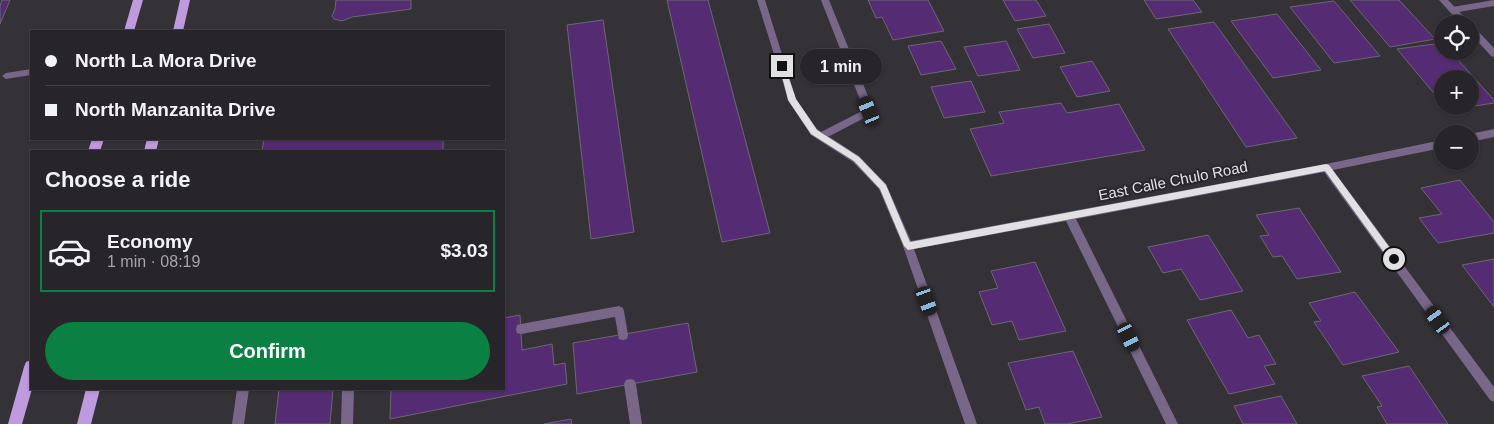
<!DOCTYPE html>
<meta charset="utf-8">
<style>
:root{--surface:#272529;--page:#2f2d31;--text:#f1f3f6;--muted:#a4a5a8;--line:#434246;--accent:#0b8043}
body{margin:0;font-family:Arial,sans-serif;background:var(--page);color:var(--text);height:100vh;display:flex;flex-direction:column;font-size:19px;white-space:nowrap}
*{box-sizing:border-box;margin:0}
p{font-size:16px;color:var(--muted)}
.icon{flex:none;width:28px;height:28px;fill:none;stroke:currentColor;stroke-width:2;stroke-linecap:round;stroke-linejoin:round}
.map{position:relative;flex:1;overflow:hidden}
.panel{position:absolute;left:30px;top:150px;width:475px;height:240px;display:flex;flex-direction:column;background:var(--surface);border-radius:0px;box-shadow:0 1px 4px #0004,0 0 0 1px var(--line)}
.panel>*{flex:none}
.guide{position:absolute;left:30px;top:30px;width:475px;height:110px;border-radius:0px;box-shadow:0 1px 4px #0004,0 0 0 1px var(--line);display:grid;align-content:center;height:110px;padding:0 15px;background:var(--surface)}
.controls{position:absolute;left:1434px;top:15px;display:grid;gap:10px}
.controls a{display:grid;place-items:center;width:45px;height:45px;border-radius:50%;background:var(--surface);box-shadow:0 1px 4px #0004,0 0 0 1px var(--line);font-size:25px}
.end{position:absolute;width:22px;height:22px;margin:-11px;border:6px solid #e1e0e3;background:#111;box-shadow:0 0 0 2px #111}
.from{border-radius:50%}
.bubble{position:absolute;height:35px;border-radius:18px;background:var(--surface);box-shadow:0 1px 4px #0004,0 0 0 1px var(--line);font-size:16px;font-weight:700;line-height:35px;text-align:center}
.car{position:absolute;width:15px;height:30px;margin:-15px -8px;border-radius:6px;box-shadow:0 0 4px 1px #0007;background:linear-gradient(#222 24%,#8ab4d8 0 40%,#222 0 76%,#8ab4d8 0 86%,#222 0)}
.guide b{display:flex;align-items:center;gap:18px;height:48px;font-size:19px}
.guide b+b{border-top:1px solid var(--line)}
.guide i{width:12px;height:12px;background:var(--text)}
ul{padding:0;list-style:none}
li{display:flex;align-items:center;gap:15px;height:82px;margin:0 10px 8px;padding:0 5px;border:2px solid var(--line);border-radius:0px}
li div{flex:1}
li b{display:block;font-size:19px}
li em{font-style:normal;font-weight:700}
li.current{border-color:var(--accent)}
li>.icon{width:45px;height:45px;stroke-width:1.5}
h2{padding:0 15px;font-size:22px;line-height:60px}
.button{display:flex;gap:10px;margin-top:auto;padding:10px 15px}
.button a{flex:1;height:58px;border-radius:30px;background:var(--accent);color:#fff;font-size:20px;font-weight:700;line-height:58px;text-align:center}
.map>svg:first-child{display:block}
.building{fill:#552c74;stroke:#6b686f}
.lines{fill:none;stroke-linecap:round;stroke-linejoin:round}
.lane{fill:#796789;fill-rule:evenodd}
.street{fill:#796789;fill-rule:evenodd}
.primary{fill:#bf9adf;fill-rule:evenodd}
.route{fill:#e1e0e3}
.labels{text-anchor:middle;stroke-width:4;stroke-linejoin:round;paint-order:stroke}
.street-label{font-size:15px;fill:#e1e0e3;stroke:#2a272d}
</style>
<div class="map">
<svg width="1494" height="424" viewBox="0 0 1494 424">
<rect width="100%" height="100%" fill="#343137"/>
<path class="building" d="M2,0H10L0,24V6Z
M336,0H411V9L352,17L342,21L334,19L332,16L335,9Z
M667,0H708L770,233L722,242Z
M868,0H928L944,31L893,40L882,17L876,18Z
M1003,0H1036L1046,16L1015,21Z
M1144,0H1193L1202,12L1156,19Z
M1350,0H1399L1435,39L1390,47Z
M1334,1L1380,56L1334,63L1290,7Z
M1277,14L1321,70L1273,78L1231,21Z
M603,20L634,232L591,239L567,25Z
M1214,22L1297,138L1246,147L1168,29Z
M1049,24L1065,53L1033,58L1017,29Z
M941,41L956,69L921,75L908,46Z
M1006,41L1020,70L978,76L964,47Z
M1442,43V51H1450L1494,100V103L1449,110L1446,106H1470V79H1442V103L1397,49Z
M1092,61L1110,91L1077,97L1060,67Z
M971,81L985,112L944,118L931,87Z
M1061,103L1067,113L1119,104L1145,150L991,176L970,129L1004,123L999,112Z
M264,139H443V151H262Z
M1460,180L1494,222V233L1438,243L1419,218L1442,214L1421,188Z
M1299,208L1341,272L1297,279L1282,256L1273,257L1260,236L1269,235L1256,215Z
M1208,235L1243,291L1200,300L1181,269L1163,273L1148,247Z
M1494,259V307L1462,265Z
M1035,262L1066,331L1019,340L1012,321L992,325L979,292L998,288L991,271Z
M1355,292L1399,352L1343,365L1314,322L1321,321L1309,303Z
M1231,310L1248,338L1259,335L1276,364L1264,366L1275,384L1229,394L1187,320Z
M520,315L522,350L552,344L554,365L565,363L567,384L390,419L391,389H504V318Z
M688,323L697,372L577,394L573,343Z
M1073,351L1102,417L1067,424H1045L1039,407L1026,410L1008,363Z
M1409,366L1448,424H1387L1377,407L1382,406L1362,376Z
M279,389H333L330,424H275Z
M1281,396L1297,424H1243L1234,406Z
M571,419L572,424H544Z"/>
<g class="lines">
<path class="lane" d="M821,0H829L874,111L872,114L822,140L817,136L819,133L864,110Z
M1494,0V6L1452,13L1448,10L1452,7Z
M31,69V75L6,79L2,76L6,73Z
M619,306L623,308L624,311L628,335L627,339L623,340L619,339L615,317L521,334L517,333L516,329L517,325L521,324Z
M630,379L634,380L636,384L642,424H630L624,384L626,380Z
M237,389H249L244,424H232Z
M342,389H354L353,424H341Z"/>
<path class="street" d="M757,0H765L796,99L817,129L859,156L886,184L911,241L1326,164L1442,140V148L1333,170L1494,387V402L1490,400L1324,172L1076,219L1178,424H1166L1066,221L914,249L977,424H965L903,246L879,189L853,162L811,135L789,102Z
M1439,0H1448L1469,22L1470,24H1461Z
M1470,25L1473,26L1494,48V57L1491,56L1470,33Z
M1494,129V137L1470,142V134Z"/>
<path class="primary" d="M133,0H143L134,31H124Z
M180,0H190L183,31H173Z
M92,139H104L100,151H88Z
M147,139H159L156,151H144Z
M31,360L32,389L22,424H8L24,367L26,362Z
M86,389H100L91,424H77Z"/>
</g>
<path class="route" d="M779,64H784L796,99L817,130L859,157L886,185L910,242L1326,164L1329,165L1398,259L1396,262H1391L1325,171L908,250L904,246L880,189L854,161L811,134L788,100Z"/>
<g class="labels">
<g class="street-label">
<text transform="translate(1173 181) rotate(-11)" y="5">East Calle Chulo Road</text>
</g>
</g>
</svg>
<div class="controls">
<a><svg class="icon" aria-label="locate" viewBox="0 0 24 24"><circle cx="12" cy="12" r="6"/><path d="M12 2v4M12 18v4M2 12h4M18 12h4"/></svg></a>
<a>+</a>
<a>−</a>
</div>
<i class="end from" style="left:1394px;top:259px"></i>
<i class="end" style="left:782px;top:66px"></i>
<div class="bubble" style="left:800px;top:49px;width:82px">1 min</div>
<i class="car" style="left:869px;top:111px;rotate:337deg"></i>
<i class="car" style="left:927px;top:301px;rotate:160deg"></i>
<i class="car" style="left:1438px;top:320px;rotate:324deg"></i>
<i class="car" style="left:1129px;top:337px;rotate:154deg"></i>
<div class="guide">
<b><i class="from"></i>North La Mora Drive</b>
<b><i></i>North Manzanita Drive</b>
</div>
<section class="panel">
<h2>Choose a ride</h2>
<ul>
<li class="current"><svg class="icon" aria-label="car" viewBox="0 0 24 24"><path d="M5 17H2v-5l4-1 3-4h7l3 4 3 1v5h-3M9 17h6M6 11h13"/><circle cx="7" cy="17" r="2"/><circle cx="17" cy="17" r="2"/></svg><div><b>Economy</b><p>1 min · 08:19</p></div><em>$3.03</em></li>
</ul>
<div class="button"><a>Confirm</a></div>
</section>
</div>
